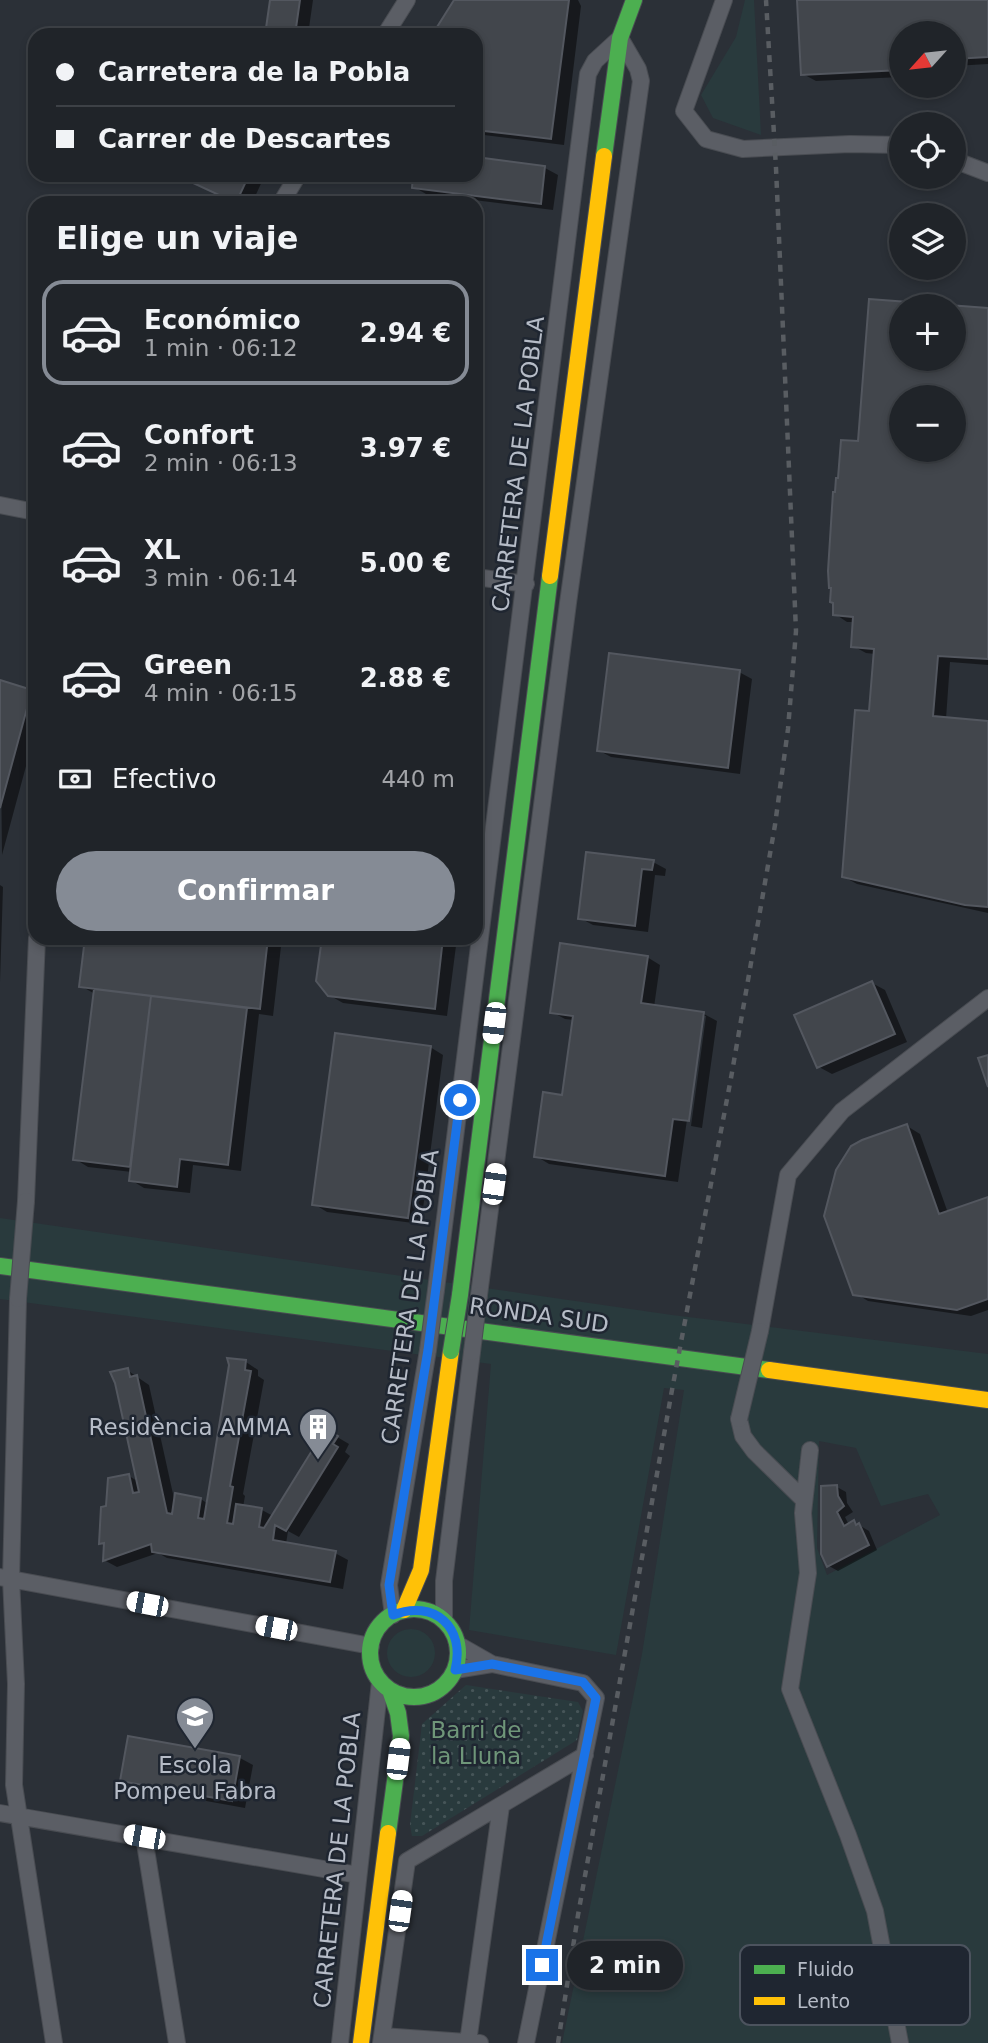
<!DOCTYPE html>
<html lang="es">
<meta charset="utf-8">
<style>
:root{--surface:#202429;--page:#282c31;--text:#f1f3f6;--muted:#a2a4a8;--line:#3d4146;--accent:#858b95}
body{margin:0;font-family:"DejaVu Sans",sans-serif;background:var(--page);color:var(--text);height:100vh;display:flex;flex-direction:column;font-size:26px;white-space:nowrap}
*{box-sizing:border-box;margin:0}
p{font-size:23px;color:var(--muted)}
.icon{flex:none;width:38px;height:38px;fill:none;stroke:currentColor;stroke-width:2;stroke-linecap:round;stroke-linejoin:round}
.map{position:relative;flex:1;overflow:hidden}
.drawer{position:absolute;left:28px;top:196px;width:455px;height:749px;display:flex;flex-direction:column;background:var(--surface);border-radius:21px;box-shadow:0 4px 10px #0003,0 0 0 2px var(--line)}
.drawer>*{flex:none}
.hud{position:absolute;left:28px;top:28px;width:455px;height:154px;border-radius:21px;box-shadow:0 4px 10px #0003,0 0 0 2px var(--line);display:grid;align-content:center;height:154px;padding:0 28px;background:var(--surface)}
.needle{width:46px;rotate:243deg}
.controls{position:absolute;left:889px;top:21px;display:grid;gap:14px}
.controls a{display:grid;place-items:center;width:77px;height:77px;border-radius:50%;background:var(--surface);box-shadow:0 4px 10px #0003,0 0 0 2px var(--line);font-size:35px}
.end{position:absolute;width:32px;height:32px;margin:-16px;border:9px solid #1a73e8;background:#fff;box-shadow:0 0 0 4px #fff}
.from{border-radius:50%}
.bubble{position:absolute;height:49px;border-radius:24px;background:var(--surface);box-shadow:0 4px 10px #0003,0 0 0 2px var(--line);font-size:23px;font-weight:700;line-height:49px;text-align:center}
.car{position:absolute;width:21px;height:42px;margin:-21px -10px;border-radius:9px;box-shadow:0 0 5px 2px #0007;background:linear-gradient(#fff 24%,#345 0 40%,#fff 0 76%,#345 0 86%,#fff 0)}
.hud b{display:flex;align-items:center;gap:24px;height:66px;font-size:26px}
.hud b+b{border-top:2px solid var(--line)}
.hud i{width:18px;height:18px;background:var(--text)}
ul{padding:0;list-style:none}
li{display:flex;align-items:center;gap:21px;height:105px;margin:0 14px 10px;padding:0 14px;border:4px solid transparent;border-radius:21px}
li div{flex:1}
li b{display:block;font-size:26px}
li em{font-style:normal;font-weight:700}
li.active{border-color:var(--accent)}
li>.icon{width:63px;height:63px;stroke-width:1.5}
h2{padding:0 28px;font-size:32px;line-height:84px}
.pay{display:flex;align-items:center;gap:18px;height:77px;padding:0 28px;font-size:26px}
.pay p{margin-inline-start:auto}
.action{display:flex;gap:14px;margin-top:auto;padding:14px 28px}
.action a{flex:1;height:80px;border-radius:42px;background:var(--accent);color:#fff;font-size:28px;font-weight:700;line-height:80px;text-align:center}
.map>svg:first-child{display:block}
.green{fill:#293a3d;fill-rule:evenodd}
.park{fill:url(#park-dots)}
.shadow{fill:#0007;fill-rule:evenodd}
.building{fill:#42464c;stroke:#53575f;stroke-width:2;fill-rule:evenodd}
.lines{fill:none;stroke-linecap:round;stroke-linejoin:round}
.street-casing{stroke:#494c52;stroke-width:18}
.fast-casing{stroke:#494c52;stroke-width:18}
.slow-casing{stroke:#494c52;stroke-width:18}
.street{stroke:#5b5e65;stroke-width:16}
.fast{stroke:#4caf50;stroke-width:16}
.slow{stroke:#ffc107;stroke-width:16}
.rail{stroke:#595d62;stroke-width:4.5;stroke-dasharray:7 7;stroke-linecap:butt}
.street-bridge-casing{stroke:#494c52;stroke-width:18;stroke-linecap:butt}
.fast-bridge-casing{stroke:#494c52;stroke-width:18;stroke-linecap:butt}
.street-bridge{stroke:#5b5e65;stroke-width:16}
.fast-bridge{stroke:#4caf50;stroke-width:16}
.route{stroke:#1a73e8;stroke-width:9}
.labels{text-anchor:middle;stroke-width:5;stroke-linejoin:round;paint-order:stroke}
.street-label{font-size:23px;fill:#b6bcc7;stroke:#1f2631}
.poi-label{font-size:23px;fill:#b6bcc7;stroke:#1f2631;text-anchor:end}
.park-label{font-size:23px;fill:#6f9679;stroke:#1f2631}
.key{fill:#1f2631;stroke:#4c535e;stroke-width:2}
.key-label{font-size:19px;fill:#b6bcc7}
</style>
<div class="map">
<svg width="988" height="2043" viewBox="0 0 988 2043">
<defs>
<pattern id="park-dots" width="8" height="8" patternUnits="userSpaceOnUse" patternTransform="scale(1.75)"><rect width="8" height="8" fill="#293a3d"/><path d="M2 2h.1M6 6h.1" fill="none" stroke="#465558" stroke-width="1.8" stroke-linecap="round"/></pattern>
</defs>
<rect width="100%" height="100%" fill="#2b3037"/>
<path class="green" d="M745,0H754L761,135L713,118L701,95L736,37Z
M0,1218L672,1315L988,1354V2043H562L642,1654L684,1390L664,1388L616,1655L469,1630L491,1364L0,1299ZM819,1441L856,1448L881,1506L928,1494L940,1515L827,1575L817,1548Z
M387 1653a24 24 0 1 1 48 0a24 24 0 1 1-48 0Z"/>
<path class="park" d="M466,1685L578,1702L583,1711L577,1740L422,1836H412L410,1825L422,1724Z"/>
<path class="shadow" d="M272,0H313L308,35H267Z
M456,0H578L581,6L564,145L476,134V35H434Z
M798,0H988V64L954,66V33H901V77L816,81L803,74Z
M476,159L545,168L558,175L553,210L426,194L414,187L415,175H476Z
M177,175H265L252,203H236Z
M870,301L941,306H901V359H954V307L988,310V665L950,662L946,719L988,722V913L857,884L844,877L871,713L875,654L866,653L853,646L855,622H847L835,614L860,443ZM901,397H954V450H901Z
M739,672L752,679L740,774L611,757L598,750Z
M0,682L35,693V733L2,855Z
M476,757L478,759L476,778Z
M588,854L653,862L666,869L665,876L655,875L648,932L593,925L580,918Z
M0,885L3,887L0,982Z
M87,938H282L273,1016L259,1014L241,1171L193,1165L190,1193L144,1188L131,1180L132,1172L88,1167L75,1159L95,994L81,986Z
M323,938H457L447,1016L343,1003L329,995Z
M647,957L660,965L654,1007L704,1014L717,1021L702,1128L691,1126L706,1016H702L678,1182L549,1164L536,1156L563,1097L574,1020L565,1019L552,1012Z
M872,983L885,990L907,1042L832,1074L819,1067Z
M430,1047L443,1055L421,1224L327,1212L314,1204Z
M907,1126L920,1134L948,1213L988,1199V1310L971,1316L868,1301L855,1293Z
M246,1362L258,1370V1376L264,1380L243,1494L245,1496L243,1507L262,1510L273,1516L319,1441L322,1428L349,1444L345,1452L350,1456L299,1537L288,1531L286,1544L335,1553L348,1560L343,1589L167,1558L158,1553L117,1567L104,1560L106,1546L101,1543L108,1507L129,1476L139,1482L127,1370L149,1385L175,1503L201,1499L208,1504Z
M837,1487L846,1492L847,1503L853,1512L845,1517L849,1525L854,1522L869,1531L877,1550L838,1571L829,1566Z
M129,1738L240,1758L253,1765L245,1808L134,1788L122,1780Z"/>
<path class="building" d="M270,0H300L295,35H265Z
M454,0H569L551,139L476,130V35H432Z
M797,0H988V57L954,59V33H901V70L801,75Z
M476,157L545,166L541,204L412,188L413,175H476Z
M176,175H249L236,203Z
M869,299L988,308V659L938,656L933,716L988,721V907L965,905L842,877L855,710L869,711L874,649L851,647L853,617L833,615V603L830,602L831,588H829L828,571L833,492H835L836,478H838L841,440L858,441ZM901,306H954V359H901ZM901,397H954V450H901Z
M609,653L740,670L728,768L597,751Z
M0,680L32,690L0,808Z
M586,852L654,860L652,870L642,869L635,926L578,919Z
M85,938H268L260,1009L79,987Z
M322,938H443L435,1009L328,996L316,981Z
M560,943L648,956L641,1003L704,1012L689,1121L673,1119L665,1176L534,1157L543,1092L562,1095L573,1016L550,1013Z
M872,981L895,1034L817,1068L794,1015Z
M94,989L151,996L130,1167L73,1160Z
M151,996L247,1008L228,1165L180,1159L177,1187L129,1181Z
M335,1033L431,1046L408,1218L312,1205Z
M988,1055V1087L978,1058Z
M907,1124L939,1214L988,1197V1299L957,1310L853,1295L824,1216L836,1170L851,1146L862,1140Z
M227,1358L246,1360L245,1370L251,1371L230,1486L233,1487L227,1523L233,1524L236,1504L262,1508L259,1527L264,1528L318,1441L321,1426L338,1436L333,1444L338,1447L286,1531L275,1525L273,1540L336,1551L330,1582L152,1552L151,1544L103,1561L104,1543L99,1544L101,1507L106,1506L108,1478L129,1474L133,1493L139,1492L115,1383L110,1372L128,1368L130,1377L137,1375L167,1513L172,1514L175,1493L201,1498L198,1518L204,1519L229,1365Z
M837,1485L838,1496L844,1506L837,1512L844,1526L854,1520L856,1525L859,1523L869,1545L827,1567L821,1554V1486Z
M128,1736L240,1756L232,1801L120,1781Z"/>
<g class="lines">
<defs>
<path id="street" d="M724,0L684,111L706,139L743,149L850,144L901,145
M385,35L407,0
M954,160L988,173
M281,203L298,175
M0,505L35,512
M476,577L526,584
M26,1201L37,938
M436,1290L588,74L595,61L620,38L638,69L641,81L568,603L479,1295
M18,1299L11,1579L16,1684L14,1785L54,2043
M760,1331L788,1175L842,1111L988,998
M739,1419L743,1436L754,1451L804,1500
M810,1450L803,1513L808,1573L790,1689L848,1835L875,1911L900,2043
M0,1577L371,1646
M393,1615L389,1585L428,1350
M444,1621V1581L472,1352
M457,1644L492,1664L583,1683L596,1698L526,2043
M455,1670L492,1664
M0,1813L358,1875
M144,1837L177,2043
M382,2036L480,2043
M468,2042L501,1806
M340,2043L380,1682
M381,2043L407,1861L585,1755"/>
<path id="fast" d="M604,156L620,38L634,0
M0,1266L769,1370
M460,1295L550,576
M370 1653a44 44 0 1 1 88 0a44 44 0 1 1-88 0Z
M388,1833L401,1736L398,1713L390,1690"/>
<path id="slow" d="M550,576L604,156
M769,1370L988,1400
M404,1610L421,1570L451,1351
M361,2043L388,1833"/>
</defs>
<use href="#street" class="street-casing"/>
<use href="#fast" class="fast-casing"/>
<use href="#slow" class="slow-casing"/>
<use href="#street" class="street"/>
<use href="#fast" class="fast"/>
<use href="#slow" class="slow"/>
<path class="rail" d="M558,2043L578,1915L672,1390L731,1078L775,825L788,729L796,631L776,168L766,0"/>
<defs>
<path id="street-bridge" d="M18,1299L26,1201
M428,1350L436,1290
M472,1352L479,1295
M739,1419L760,1331"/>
<path id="fast-bridge" d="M451,1351L460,1295"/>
</defs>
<use href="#street-bridge" class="street-bridge-casing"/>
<use href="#fast-bridge" class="fast-bridge-casing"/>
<use href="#street-bridge" class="street-bridge"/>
<use href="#fast-bridge" class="fast-bridge"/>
</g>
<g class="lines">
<path class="route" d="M460,1100L428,1350L389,1585L393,1615C434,1599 466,1627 455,1670L492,1664L583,1682L596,1698L542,1965"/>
</g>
<defs>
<symbol id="building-pin" viewBox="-11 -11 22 30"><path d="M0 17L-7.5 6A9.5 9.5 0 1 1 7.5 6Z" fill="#858b95" stroke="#1f2631"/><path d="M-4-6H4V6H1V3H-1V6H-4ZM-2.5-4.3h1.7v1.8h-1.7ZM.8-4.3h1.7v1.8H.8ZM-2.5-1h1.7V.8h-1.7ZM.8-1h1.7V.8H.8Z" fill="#fff"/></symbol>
<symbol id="school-pin" viewBox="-11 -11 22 30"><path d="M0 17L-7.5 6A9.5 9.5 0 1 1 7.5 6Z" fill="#858b95" stroke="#1f2631"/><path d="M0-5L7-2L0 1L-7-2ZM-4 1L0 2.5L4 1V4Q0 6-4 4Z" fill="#fff"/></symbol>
</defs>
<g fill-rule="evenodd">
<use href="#building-pin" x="296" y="1405" width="44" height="60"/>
<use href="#school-pin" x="173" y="1694" width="44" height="60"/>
</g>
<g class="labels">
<g class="street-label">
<text transform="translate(518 464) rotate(-83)" y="8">CARRETERA DE LA POBLA</text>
<text transform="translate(410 1297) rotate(-82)" y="8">CARRETERA DE LA POBLA</text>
<text transform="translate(539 1315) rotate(8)" y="8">RONDA SUD</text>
<text transform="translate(337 1860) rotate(-84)" y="8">CARRETERA DE LA POBLA</text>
</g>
<g class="poi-label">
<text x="291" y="1435">Residència AMMA</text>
<text x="195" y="1773" text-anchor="middle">Escola<tspan x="195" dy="26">Pompeu Fabra</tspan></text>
</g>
<g class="park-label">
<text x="476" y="1738">Barri de<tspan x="476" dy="26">la Lluna</tspan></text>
</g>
</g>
<rect x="740" y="1945" width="230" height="80" rx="10" class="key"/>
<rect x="754" y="1965" width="31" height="9" fill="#4caf50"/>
<rect x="754" y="1997" width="31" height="8" fill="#ffc107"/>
<g class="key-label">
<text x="797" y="1976">Fluido</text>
<text x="797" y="2008">Lento</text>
</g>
</svg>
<div class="controls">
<a><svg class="needle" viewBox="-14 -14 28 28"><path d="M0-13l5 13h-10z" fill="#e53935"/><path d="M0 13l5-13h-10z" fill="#a2a4a8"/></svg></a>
<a><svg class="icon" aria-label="locate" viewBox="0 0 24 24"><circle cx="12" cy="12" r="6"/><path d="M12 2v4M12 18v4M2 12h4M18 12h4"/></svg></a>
<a><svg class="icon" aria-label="layers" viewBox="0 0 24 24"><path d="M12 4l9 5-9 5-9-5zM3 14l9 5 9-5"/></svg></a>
<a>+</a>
<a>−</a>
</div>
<i class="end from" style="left:460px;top:1100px"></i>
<i class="end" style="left:542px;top:1965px"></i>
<div class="bubble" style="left:567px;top:1941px;width:116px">2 min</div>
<i class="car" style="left:494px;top:1023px;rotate:187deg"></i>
<i class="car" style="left:494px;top:1184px;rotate:8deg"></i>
<i class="car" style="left:147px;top:1604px;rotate:281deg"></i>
<i class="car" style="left:276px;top:1628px;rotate:281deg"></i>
<i class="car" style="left:398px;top:1759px;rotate:7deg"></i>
<i class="car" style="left:144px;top:1837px;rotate:280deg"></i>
<i class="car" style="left:400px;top:1911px;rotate:8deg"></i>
<div class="hud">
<b><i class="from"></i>Carretera de la Pobla</b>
<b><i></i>Carrer de Descartes</b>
</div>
<section class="drawer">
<h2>Elige un viaje</h2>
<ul>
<li class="active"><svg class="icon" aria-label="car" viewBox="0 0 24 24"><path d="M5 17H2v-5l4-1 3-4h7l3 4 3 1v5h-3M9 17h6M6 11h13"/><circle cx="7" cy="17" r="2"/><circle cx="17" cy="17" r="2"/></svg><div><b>Económico</b><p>1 min · 06:12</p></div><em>2.94 €</em></li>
<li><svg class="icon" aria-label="car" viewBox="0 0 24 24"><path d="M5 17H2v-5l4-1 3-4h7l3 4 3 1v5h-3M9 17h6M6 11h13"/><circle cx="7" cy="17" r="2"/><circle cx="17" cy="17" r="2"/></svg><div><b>Confort</b><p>2 min · 06:13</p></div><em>3.97 €</em></li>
<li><svg class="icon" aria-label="car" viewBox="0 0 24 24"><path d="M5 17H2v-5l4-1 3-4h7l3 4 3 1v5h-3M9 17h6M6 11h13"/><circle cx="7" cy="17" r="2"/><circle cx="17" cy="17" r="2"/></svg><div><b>XL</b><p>3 min · 06:14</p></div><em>5.00 €</em></li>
<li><svg class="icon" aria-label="car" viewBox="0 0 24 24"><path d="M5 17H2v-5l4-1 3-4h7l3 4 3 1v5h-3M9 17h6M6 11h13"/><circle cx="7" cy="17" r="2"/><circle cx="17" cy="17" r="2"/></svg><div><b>Green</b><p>4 min · 06:15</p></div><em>2.88 €</em></li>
</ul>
<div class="pay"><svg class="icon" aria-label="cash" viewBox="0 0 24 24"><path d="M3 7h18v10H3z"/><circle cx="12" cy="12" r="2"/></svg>Efectivo<p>440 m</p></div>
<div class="action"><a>Confirmar</a></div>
</section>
</div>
